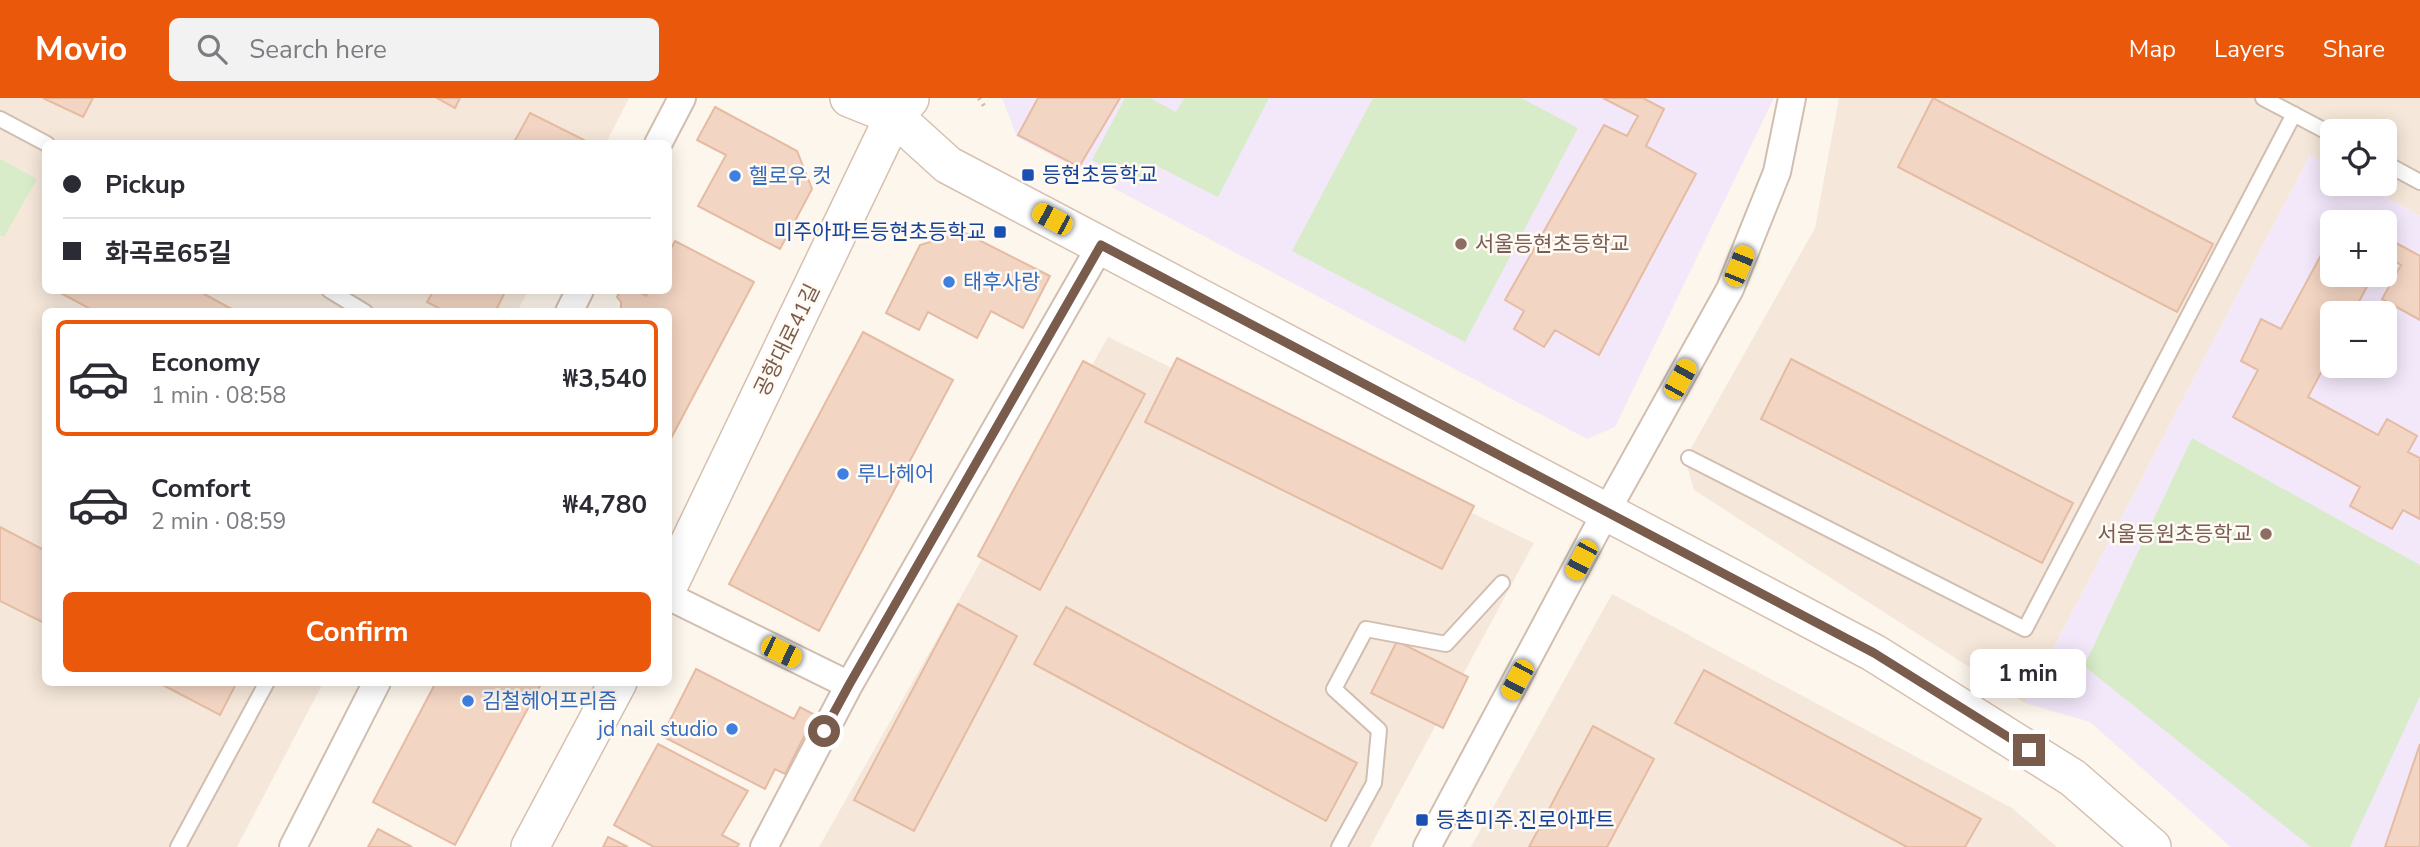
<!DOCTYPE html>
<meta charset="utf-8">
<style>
:root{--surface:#fff;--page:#f2f2f3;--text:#2b2b33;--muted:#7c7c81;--line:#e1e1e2;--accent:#ea580c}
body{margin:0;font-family:"Nunito Sans","Noto Sans KR",sans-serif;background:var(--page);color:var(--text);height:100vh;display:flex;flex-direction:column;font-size:26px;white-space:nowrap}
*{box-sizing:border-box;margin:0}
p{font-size:23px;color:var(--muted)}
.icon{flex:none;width:38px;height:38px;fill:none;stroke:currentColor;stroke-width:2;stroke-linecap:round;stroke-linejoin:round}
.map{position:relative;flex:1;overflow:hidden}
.panel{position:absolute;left:42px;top:210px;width:630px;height:378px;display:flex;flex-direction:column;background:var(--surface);border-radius:10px;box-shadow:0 4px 18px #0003}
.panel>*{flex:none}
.guide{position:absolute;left:42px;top:42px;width:630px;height:154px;border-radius:10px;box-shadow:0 4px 18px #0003;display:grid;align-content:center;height:154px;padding:0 21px;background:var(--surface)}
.fabs{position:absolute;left:2320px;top:21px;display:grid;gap:14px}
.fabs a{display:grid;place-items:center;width:77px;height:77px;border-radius:10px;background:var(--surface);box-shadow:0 4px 18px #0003;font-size:35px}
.end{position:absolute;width:32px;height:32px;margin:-16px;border:9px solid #7a5c4d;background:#fff;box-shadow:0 0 0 4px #fff}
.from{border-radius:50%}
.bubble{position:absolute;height:49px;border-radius:10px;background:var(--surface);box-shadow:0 4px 18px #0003;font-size:23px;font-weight:700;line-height:49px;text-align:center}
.car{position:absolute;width:21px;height:42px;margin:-21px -10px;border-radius:9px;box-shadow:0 0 5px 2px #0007;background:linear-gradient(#f5c518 24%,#345 0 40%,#f5c518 0 76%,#345 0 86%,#f5c518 0)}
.guide b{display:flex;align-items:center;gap:24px;height:66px;font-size:26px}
.guide b+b{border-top:2px solid var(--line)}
.guide i{width:18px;height:18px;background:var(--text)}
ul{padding:12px 0 0;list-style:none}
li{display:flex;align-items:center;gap:21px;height:116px;margin:0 14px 10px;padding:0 7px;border:4px solid transparent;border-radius:10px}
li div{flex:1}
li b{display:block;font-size:26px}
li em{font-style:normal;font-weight:700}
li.active{border-color:var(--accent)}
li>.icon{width:63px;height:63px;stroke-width:1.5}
.cta{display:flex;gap:14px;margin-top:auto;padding:14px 21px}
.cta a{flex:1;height:80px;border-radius:10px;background:var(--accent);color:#fff;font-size:28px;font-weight:700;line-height:80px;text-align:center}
header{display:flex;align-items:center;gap:42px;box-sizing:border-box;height:98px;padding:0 35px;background:var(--accent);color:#fff}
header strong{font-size:33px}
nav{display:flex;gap:38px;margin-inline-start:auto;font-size:24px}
.search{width:490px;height:63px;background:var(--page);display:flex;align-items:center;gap:18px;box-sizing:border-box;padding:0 24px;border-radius:10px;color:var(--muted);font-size:26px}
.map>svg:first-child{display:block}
.residential{fill:#f5e8da}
.education{fill:#f3e8fa;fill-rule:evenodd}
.green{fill:#d8ecc9}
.building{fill:#f3d5c3;stroke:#e6bba3;stroke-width:2}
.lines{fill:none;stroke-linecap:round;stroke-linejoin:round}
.lane-casing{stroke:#d1beb0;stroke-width:18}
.street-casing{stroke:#d1beb0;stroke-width:30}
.secondary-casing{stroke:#d6c0b0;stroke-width:40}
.path{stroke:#d9b8a5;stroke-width:4.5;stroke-dasharray:2 5;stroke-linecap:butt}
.lane{stroke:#fff;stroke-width:14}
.street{stroke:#fff;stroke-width:26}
.secondary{stroke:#fff;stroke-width:37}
.route{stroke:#7a5c4d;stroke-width:9}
.transit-dot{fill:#1a4fb4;stroke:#fffaf3;stroke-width:2.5}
.shop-dot{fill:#3f7fe0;stroke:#fffaf3;stroke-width:2.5}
.education-dot{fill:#8d6e63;stroke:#fffaf3;stroke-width:2.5}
.labels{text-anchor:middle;stroke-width:5;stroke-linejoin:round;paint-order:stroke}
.transit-label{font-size:21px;fill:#164399;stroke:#fffaf3;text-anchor:start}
.shop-label{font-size:21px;fill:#366cbe;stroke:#fffaf3;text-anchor:start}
.education-label{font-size:21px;fill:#785e54;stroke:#fffaf3;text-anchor:start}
.street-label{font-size:21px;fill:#7a5c4d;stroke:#fffaf3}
</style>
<header>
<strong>Movio</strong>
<div class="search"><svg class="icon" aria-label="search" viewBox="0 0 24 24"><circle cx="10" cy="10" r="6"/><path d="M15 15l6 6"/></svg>Search here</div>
<nav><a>Map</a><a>Layers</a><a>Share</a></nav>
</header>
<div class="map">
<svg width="2420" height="749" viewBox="0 0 2420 749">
<rect width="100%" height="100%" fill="#fdf6ec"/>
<path class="residential" d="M0,0H629L606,45L46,46V192L528,193L517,214H46V584L323,585L237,749H0Z
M1839,0H2420V118L2362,86H2385V33H2333V69L2310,57L2025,605L1694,392L1685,361L1815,130Z
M1108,239L1534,445L1370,749H819Z
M1612,496L2012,710L2057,749H1471Z"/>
<path class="education" d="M1002,0H1774L1615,329L1587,341L1017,39Z
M2310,57L2333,69V86H2362L2420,118V749H2231L2090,624L2025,605ZM2333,124H2385V177H2333ZM2333,215H2385V268H2333Z"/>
<path class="green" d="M1125,0H1150L1176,14L1184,0H1269L1218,99L1151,65L1139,87L1092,62Z
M1373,0H1521L1578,30L1465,244L1292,153Z
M0,61L37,81L4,139L0,137Z
M2192,340L2420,467V598L2350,749H2311L2084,568Z"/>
<path class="building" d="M43,0H93L83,19Z
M437,0H460L455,10Z
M1038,0H1120L1079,69L1018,37Z
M1603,0H1643L1664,11L1646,48L1696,76L1599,257L1555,232L1544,249L1514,231L1524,213L1505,202L1604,27L1627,38L1638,18Z
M1933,0L2213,146L2177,214L1898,69Z
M715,9L797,53L812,91L780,151L698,108L726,57L697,42Z
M530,15L584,42L582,46H513Z
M2343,116L2357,124H2338Z
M963,134L1050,178L1023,230L991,213L977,240L928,214L919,232L886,215L920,147Z
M2333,135V177H2373L2353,215H2333V252L2308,299L2378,337L2387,321L2417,338L2408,354L2420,360V421L2403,412L2392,431L2350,408L2360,389L2233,319L2258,272L2241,263L2261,221L2281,231Z
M2385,139L2420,158V222L2382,201L2401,167L2385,158Z
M675,143L754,184L668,346V214H617L621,210V204L617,199L621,192H635L646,198L649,192H668V156Z
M55,192H197L237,214H96Z
M434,192H506L495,214H446L427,204Z
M863,234L953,282L819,533L729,486Z
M1177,260L1474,408L1442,471L1145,324Z
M1791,261L2073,405L2042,465L1761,321Z
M1083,263L1145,296L1040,492L978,458Z
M0,429L46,453V526L0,503Z
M958,506L1017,538L914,733L854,702Z
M1066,509L1357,665L1326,723L1034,566Z
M1397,543L1468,579L1443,630L1371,595Z
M696,571L794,621L800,609L815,617L785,676L775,671L765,691L662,638Z
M1704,572L1981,721L1965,749H1907L1675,625Z
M157,584H237L220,617Z
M436,584H542L455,747L373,704Z
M1593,628L1654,661L1607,749H1529Z
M658,646L748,693L722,737L739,746L737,749H654L614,727Z
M2420,646V749H2385Z
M378,731L412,749H368Z
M608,739L628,749H603Z"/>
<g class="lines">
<defs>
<path id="lane" d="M2263,0L2333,37
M0,21L47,46
M2385,65L2420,84
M329,192L365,214
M1689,360L2025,531L2294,16
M178,749L267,584
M1339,749L1374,685L1379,632L1334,591L1366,531L1446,546L1502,485"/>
<path id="street" d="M658,46L682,0
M569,214L580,192
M668,498L849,587L1101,147
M293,749L377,584
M764,749L849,587
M1427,749L1606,414L1730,191L1777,74L1792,0"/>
<path id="secondary" d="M849,0L894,18L948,67L1874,555L2073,680L2152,749
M668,489L894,18L910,1
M530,749L618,584"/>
</defs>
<use href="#lane" class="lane-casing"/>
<use href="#street" class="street-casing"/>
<use href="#secondary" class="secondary-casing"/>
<path class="path" d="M979,0L986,11"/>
<use href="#lane" class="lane"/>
<use href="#street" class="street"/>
<use href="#secondary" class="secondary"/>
</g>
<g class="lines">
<path class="route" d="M824,633L849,587L1101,147L1874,555L2029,652"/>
</g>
<g class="transit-dot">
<rect x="1021" y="70" width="14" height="14" rx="3.5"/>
<rect x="993" y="127" width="14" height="14" rx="3.5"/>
<rect x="1415" y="715" width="14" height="14" rx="3.5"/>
</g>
<g class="shop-dot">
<circle cx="735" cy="78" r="7"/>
<circle cx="949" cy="184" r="7"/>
<circle cx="843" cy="376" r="7"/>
<circle cx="468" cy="603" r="7"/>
<circle cx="732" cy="631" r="7"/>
</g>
<g class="education-dot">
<circle cx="1461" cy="146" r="7"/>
<circle cx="2266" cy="436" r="7"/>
</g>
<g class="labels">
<g class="transit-label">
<text x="1042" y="84">등현초등학교</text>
<text x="986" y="141" text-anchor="end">미주아파트등현초등학교</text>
<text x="1436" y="729">등촌미주.진로아파트</text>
</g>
<g class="shop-label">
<text x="749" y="85">헬로우 컷</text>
<text x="963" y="191">태후사랑</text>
<text x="857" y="383">루나헤어</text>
<text x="482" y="610">김철헤어프리즘</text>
<text x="718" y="638" text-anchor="end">jd nail studio</text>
</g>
<g class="education-label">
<text x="1475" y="153">서울등현초등학교</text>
<text x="2252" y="443" text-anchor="end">서울등원초등학교</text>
</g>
<g class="street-label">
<text transform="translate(787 242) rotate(-64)" y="7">공항대로41길</text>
</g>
</g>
</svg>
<div class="fabs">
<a><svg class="icon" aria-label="locate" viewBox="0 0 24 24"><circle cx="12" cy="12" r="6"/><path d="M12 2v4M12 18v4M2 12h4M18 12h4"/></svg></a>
<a>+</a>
<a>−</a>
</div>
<i class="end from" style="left:824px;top:633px"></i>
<i class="end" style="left:2029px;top:652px"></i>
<div class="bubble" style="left:1970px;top:551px;width:116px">1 min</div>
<i class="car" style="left:1052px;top:121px;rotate:298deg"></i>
<i class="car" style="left:1739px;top:168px;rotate:22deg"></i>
<i class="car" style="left:1680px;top:281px;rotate:29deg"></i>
<i class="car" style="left:1581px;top:462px;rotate:208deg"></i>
<i class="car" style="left:781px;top:554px;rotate:116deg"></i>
<i class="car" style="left:1517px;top:582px;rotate:208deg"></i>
<div class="guide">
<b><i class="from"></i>Pickup</b>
<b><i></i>화곡로65길</b>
</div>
<section class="panel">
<ul>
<li class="active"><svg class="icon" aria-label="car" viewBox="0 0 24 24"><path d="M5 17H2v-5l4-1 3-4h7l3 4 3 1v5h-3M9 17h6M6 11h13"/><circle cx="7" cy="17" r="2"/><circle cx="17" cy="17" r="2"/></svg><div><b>Economy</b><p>1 min · 08:58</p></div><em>₩3,540</em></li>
<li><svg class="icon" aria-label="car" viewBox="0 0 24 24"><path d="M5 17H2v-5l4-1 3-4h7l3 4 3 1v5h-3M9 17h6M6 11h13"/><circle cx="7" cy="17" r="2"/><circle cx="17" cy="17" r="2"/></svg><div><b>Comfort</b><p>2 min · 08:59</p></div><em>₩4,780</em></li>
</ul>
<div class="cta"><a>Confirm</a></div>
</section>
</div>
